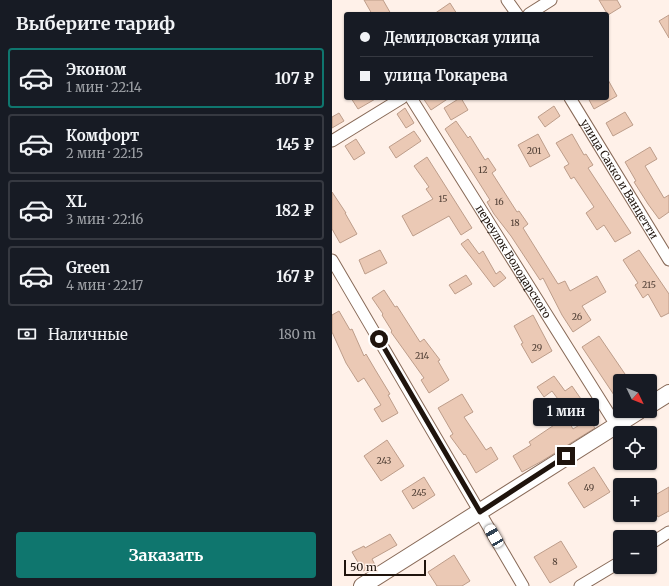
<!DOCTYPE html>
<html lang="ru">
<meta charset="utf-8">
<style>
:root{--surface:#171b24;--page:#20242c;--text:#f1f3f6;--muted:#9ea1a6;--line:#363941;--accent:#0f766e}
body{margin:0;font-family:Merriweather,serif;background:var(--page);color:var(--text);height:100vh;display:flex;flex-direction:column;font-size:15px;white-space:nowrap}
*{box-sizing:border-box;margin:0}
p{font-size:13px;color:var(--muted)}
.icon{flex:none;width:22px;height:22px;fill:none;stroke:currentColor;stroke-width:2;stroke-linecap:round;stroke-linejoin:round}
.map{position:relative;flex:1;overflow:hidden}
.panel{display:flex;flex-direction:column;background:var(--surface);width:332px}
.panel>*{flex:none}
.hud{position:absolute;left:12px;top:12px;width:265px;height:88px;border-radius:4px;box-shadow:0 1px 3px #0004;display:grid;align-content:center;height:88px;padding:0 16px;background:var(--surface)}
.needle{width:26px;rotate:133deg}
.controls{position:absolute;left:281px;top:374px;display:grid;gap:8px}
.controls a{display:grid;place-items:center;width:44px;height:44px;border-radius:4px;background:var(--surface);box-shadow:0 1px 3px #0004;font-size:20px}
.scale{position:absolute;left:12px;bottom:10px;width:82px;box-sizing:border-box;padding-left:4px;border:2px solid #1f140d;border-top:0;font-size:11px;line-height:14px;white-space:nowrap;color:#1f140d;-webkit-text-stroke:3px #fff1e9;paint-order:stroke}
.end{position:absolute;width:18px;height:18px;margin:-9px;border:5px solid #1f140d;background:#fff;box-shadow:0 0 0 2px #fff}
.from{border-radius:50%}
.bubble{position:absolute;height:28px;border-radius:4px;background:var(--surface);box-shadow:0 1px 3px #0004;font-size:13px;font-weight:700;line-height:28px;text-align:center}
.car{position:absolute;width:12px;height:24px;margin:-12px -6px;border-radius:5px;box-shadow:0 0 3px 1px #0007;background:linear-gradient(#fff 24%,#345 0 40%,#fff 0 76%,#345 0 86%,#fff 0)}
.hud b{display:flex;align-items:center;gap:14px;height:38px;font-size:15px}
.hud b+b{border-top:1px solid var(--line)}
.hud i{width:10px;height:10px;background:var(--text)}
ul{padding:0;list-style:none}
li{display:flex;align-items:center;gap:12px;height:60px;margin:0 8px 6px;padding:0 8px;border:2px solid var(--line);border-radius:4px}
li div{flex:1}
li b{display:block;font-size:15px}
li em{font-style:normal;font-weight:700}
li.selected{border-color:var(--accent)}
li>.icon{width:36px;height:36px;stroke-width:1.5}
h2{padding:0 16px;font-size:18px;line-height:48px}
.pay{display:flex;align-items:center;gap:10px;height:44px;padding:0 16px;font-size:15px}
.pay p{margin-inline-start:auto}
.action{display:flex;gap:8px;margin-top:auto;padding:8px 16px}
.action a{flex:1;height:46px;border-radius:4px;background:var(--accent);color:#fff;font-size:16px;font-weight:700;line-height:46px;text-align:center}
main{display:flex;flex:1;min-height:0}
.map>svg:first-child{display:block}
.building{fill:#ebc9b5;stroke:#bd9d8a}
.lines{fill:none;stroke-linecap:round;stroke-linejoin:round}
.street-casing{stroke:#886a58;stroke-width:13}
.secondary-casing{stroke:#886a58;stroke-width:18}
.street{stroke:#fff;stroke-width:11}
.secondary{stroke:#fff;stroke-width:16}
.route{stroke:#1f140d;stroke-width:5}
.labels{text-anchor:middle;stroke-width:3;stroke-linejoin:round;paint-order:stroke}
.number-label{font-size:9px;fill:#524137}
.street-label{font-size:11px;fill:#1f140d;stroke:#fff1e9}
</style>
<main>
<section class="panel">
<h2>Выберите тариф</h2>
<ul>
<li class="selected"><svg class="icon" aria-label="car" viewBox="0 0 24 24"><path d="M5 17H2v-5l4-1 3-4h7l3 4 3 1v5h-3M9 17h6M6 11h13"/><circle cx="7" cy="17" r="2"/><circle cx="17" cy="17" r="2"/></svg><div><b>Эконом</b><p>1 мин · 22:14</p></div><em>107 ₽</em></li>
<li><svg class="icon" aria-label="car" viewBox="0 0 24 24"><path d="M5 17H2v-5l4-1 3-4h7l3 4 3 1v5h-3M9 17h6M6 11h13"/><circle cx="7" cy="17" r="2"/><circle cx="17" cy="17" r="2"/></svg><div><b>Комфорт</b><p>2 мин · 22:15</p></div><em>145 ₽</em></li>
<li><svg class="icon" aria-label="car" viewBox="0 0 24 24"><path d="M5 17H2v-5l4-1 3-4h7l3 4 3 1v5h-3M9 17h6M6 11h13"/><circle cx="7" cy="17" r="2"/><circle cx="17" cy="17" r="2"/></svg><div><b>XL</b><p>3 мин · 22:16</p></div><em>182 ₽</em></li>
<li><svg class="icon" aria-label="car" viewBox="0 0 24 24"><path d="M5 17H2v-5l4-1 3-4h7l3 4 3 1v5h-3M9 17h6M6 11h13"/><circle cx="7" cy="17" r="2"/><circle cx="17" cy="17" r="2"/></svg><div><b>Green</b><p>4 мин · 22:17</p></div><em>167 ₽</em></li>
</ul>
<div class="pay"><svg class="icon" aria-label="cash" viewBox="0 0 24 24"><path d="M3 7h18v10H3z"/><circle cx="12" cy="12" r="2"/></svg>Наличные<p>180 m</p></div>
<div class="action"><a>Заказать</a></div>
</section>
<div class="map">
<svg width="337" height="586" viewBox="0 0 337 586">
<rect width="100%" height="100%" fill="#fff1e9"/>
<path class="building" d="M32,0H51L59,14H40Z
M267,0H285L289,7L276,15Z
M118,3L125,14H102Z
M337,15V38L327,21Z
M275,78L285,96L262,109L256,98H275Z
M19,98H45L26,109Z
M91,98H117L99,110Z
M128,98H129L136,110L119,120L112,108Z
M222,106L228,116L213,127L206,117Z
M73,108L82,123L74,128L65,114Z
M293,112L301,125L281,136L274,123Z
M7,113L12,121L0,128V117Z
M124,121L136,138L138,136L153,160L156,158L164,170L160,173L185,212L187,211L196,224L191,228L226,284L233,281L238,291L265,276L274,292L250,306L259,320L241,332L230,315L211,278L208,280L179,236L162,214L155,202L158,200L113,129Z
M82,131L89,141L64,158L57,147Z
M206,134L218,156L198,167L186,145Z
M240,134L252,155L254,154L261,165L256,168L299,233L283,242L272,225L265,230L254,213L262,207L242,177L239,179L232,167L237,164L224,143Z
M24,139L33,153L22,160L13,146Z
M318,147L325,159L313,166L332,198L337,195V212L327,219L316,204L302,182L304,181L293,162Z
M95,157L140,228L129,235L117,216L81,236L70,216L101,199L94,189L97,187L82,166Z
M0,192L14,213H13L25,234L8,243L0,229Z
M136,239L147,254L151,251L164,274L168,271L174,278L162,287L129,244Z
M48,250L55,263L33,274L27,260Z
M307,250L337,294V313L329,317L316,294L311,298L303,285L306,283L291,260Z
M134,275L140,284L123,294L117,285Z
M52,290L63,307L65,306L88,342L92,339L108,360L106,361L117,380L97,393L89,380L92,378L59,332L60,331L50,315L51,314L40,298Z
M7,311L18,330L20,329L32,356L34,354L44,371L58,394L56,395L66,413L50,422L42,409L49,405L32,378L26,382L14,363L0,332V315Z
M201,315L220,351L200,363L189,344L191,343L182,326Z
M267,336L293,374L288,377V404L250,347Z
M222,376L233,391L240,386L249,399L234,410L220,391L212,397L205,387Z
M130,394L141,412L132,417L154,450L159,447L166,459L144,473L133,454L132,455L118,436L121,434L106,408Z
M234,417L241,429L257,419L263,428L210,461L190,472L181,456L199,445L197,442Z
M55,440L72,466L49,481L32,456Z
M262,467L278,492L252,508L236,483Z
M92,477L103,495L81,509L70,491Z
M337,487V511L326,517L318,504V498Z
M58,534L65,545L40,559L43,565L31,571L20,552L32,546L33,548Z
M229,541L245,567L218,583L202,557Z
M122,555L138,581L130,586H105L96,572Z"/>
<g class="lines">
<defs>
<g id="street">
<path d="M175,0L185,14"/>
<path d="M197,14L219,0"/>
<path id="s1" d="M79,98L284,425"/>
<path id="s2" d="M238,98L337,260"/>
<path d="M0,141L70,98"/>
<path d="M0,260L191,586"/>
<path d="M318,544L337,532"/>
<path d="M248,586L288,562"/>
</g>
<path id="secondary" d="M318,405L337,393
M30,586L307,411"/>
</defs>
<use href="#street" class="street-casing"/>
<use href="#secondary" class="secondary-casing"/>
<use href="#street" class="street"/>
<use href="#secondary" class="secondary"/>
</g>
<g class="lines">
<path class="route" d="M47,339L148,512L234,456"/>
</g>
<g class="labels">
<g class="number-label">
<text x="202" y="154">201</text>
<text x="151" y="173">12</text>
<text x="111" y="202">15</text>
<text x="167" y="205">16</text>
<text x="183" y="226">18</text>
<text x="317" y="288">215</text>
<text x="245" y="320">26</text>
<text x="205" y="351">29</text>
<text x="90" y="359">214</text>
<text x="52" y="464">243</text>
<text x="257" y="491">49</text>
<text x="87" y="496">245</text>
<text x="223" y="565">8</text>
</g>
<g class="street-label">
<text dy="4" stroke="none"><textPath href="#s2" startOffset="95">улица Сакко и Ванцетти</textPath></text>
<text dy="4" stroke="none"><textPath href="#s1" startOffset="193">переулок Володарского</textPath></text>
</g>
</g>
</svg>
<div class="controls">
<a><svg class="needle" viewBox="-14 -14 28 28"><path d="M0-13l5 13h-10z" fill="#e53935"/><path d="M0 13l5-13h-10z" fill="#9ea1a6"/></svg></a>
<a><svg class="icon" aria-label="locate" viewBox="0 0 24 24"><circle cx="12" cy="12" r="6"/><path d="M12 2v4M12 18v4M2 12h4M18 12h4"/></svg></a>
<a>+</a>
<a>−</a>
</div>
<div class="scale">50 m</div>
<i class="end from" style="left:47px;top:339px"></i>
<i class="end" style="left:234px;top:456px"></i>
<div class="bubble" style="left:201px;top:398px;width:66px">1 мин</div>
<i class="car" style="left:162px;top:536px;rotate:330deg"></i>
<div class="hud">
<b><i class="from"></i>Демидовская улица</b>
<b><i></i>улица Токарева</b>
</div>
</div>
</main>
